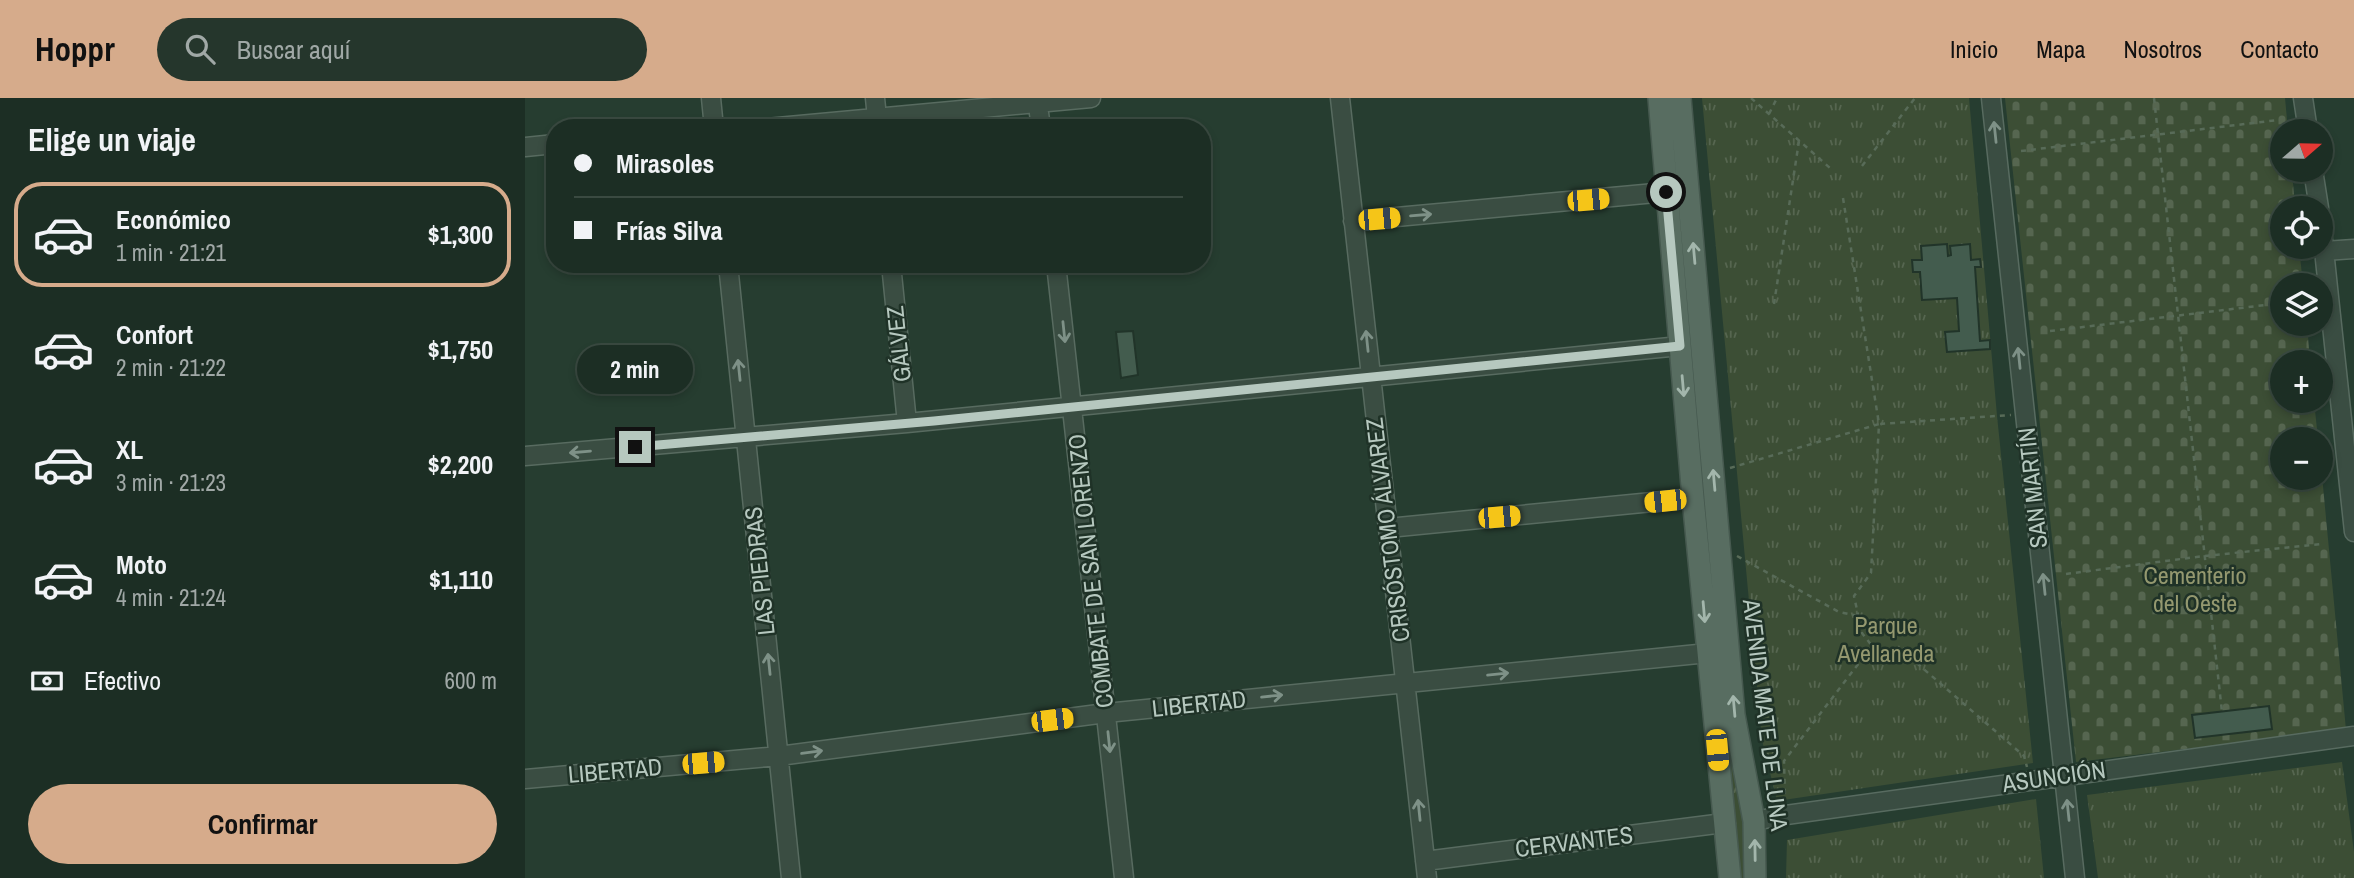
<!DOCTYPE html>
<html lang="es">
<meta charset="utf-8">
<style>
:root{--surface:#1c2e24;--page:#25362c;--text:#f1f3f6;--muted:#a0a8a6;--line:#3a4a41;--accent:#d6ab8b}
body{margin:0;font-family:"Archivo Narrow",sans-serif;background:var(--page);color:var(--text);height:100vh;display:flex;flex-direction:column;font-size:26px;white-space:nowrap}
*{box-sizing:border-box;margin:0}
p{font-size:23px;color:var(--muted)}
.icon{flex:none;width:38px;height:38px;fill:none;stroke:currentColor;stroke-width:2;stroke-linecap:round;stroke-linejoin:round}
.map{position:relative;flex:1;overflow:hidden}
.panel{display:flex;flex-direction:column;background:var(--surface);width:525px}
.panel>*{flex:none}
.guide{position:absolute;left:21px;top:21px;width:665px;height:154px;border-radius:28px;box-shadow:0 4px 10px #0003,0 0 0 2px var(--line);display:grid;align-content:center;height:154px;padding:0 28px;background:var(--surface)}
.needle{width:46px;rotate:70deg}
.controls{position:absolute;left:1745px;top:21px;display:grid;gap:14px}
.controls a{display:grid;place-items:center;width:63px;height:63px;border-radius:50%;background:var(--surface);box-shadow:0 4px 10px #0003,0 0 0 2px var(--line);font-size:35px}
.end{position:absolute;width:32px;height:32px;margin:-16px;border:9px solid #b6c8bf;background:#111;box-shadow:0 0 0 4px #111}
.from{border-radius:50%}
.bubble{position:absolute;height:49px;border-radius:24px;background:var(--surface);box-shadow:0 4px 10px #0003,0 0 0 2px var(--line);font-size:23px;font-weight:800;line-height:49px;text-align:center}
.car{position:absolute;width:21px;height:42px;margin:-21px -10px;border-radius:9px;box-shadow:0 0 5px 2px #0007;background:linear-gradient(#f5c518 24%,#345 0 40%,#f5c518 0 76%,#345 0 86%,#f5c518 0)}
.guide b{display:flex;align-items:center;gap:24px;height:66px;font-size:26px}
.guide b+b{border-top:2px solid var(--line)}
.guide i{width:18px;height:18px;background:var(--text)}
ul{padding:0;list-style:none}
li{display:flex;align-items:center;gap:21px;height:105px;margin:0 14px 10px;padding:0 14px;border:4px solid transparent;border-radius:28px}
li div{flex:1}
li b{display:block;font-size:26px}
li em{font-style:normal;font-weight:800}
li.on{border-color:var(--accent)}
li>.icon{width:63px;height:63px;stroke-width:1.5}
h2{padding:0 28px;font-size:32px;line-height:84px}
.pay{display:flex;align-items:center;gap:18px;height:77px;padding:0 28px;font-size:26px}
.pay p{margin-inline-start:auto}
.cta{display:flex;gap:14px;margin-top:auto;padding:14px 28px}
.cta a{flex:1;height:80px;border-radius:42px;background:var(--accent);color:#111;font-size:28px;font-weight:800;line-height:80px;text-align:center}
header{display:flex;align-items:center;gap:42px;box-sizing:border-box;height:98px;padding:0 35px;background:var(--accent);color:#111}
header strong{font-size:33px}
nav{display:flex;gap:38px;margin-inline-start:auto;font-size:24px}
.search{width:490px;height:63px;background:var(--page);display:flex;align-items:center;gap:18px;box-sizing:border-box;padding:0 24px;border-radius:38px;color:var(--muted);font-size:26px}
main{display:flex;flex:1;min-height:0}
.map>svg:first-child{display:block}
.grass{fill:url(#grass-tufts)}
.cemetery{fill:url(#cemetery-stones)}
.building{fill:#435c4e;stroke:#213429;stroke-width:2}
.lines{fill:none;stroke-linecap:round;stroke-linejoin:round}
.minor-casing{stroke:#586b60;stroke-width:21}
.major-casing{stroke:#46594f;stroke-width:24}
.path{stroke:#586b58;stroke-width:2.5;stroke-dasharray:5 5;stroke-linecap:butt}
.minor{stroke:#3a4d42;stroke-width:18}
.major{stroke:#586d61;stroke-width:21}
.oneway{stroke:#7e9187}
.oneway2{stroke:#a3b6ac}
.route{stroke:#b6c8bf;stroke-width:9}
.labels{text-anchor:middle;stroke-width:5;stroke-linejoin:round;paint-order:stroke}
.street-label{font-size:24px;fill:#b6c8bf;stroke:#1f3227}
.park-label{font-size:24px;fill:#94986f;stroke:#1f3227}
</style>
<header>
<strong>Hoppr</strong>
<div class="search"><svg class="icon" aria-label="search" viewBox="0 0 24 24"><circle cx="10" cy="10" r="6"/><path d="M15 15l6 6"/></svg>Buscar aquí</div>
<nav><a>Inicio</a><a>Mapa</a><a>Nosotros</a><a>Contacto</a></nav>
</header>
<main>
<section class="panel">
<h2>Elige un viaje</h2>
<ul>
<li class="on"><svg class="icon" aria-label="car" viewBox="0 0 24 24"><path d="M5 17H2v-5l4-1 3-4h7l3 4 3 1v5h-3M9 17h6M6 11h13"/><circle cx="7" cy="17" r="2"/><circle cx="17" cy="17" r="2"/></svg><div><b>Económico</b><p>1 min · 21:21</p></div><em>$1,300</em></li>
<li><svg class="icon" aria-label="car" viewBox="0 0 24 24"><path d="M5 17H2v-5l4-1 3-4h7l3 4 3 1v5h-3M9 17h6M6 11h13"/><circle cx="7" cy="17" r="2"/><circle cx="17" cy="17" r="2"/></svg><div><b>Confort</b><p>2 min · 21:22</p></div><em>$1,750</em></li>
<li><svg class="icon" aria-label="car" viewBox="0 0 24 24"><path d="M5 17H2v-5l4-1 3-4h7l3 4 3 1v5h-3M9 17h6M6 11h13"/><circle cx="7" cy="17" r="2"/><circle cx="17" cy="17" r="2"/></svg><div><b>XL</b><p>3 min · 21:23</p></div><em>$2,200</em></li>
<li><svg class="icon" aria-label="car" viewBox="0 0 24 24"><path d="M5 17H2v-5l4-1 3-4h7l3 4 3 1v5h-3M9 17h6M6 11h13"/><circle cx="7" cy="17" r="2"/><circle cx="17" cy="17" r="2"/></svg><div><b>Moto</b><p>4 min · 21:24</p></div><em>$1,110</em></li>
</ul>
<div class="pay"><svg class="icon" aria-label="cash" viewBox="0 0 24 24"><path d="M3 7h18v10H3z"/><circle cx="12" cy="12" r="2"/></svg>Efectivo<p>600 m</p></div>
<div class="cta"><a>Confirmar</a></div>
</section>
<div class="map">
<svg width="1829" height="780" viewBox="0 0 1829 780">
<defs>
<pattern id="grass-tufts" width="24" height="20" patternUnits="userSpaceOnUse" patternTransform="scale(1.75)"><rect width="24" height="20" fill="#3c4e35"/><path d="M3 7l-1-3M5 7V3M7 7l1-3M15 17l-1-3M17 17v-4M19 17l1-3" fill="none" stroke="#566650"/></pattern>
<pattern id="cemetery-stones" width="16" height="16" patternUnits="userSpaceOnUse" patternTransform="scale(1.75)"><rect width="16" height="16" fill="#3c4e35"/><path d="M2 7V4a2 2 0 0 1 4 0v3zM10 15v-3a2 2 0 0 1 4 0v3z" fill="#566650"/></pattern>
</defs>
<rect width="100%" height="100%" fill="#263d30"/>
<path class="grass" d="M1177,0H1444L1472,318L1508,665L1252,703L1237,642Z
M1200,618L1221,729L1222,780H1216Z
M1817,664L1829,754V780H1573L1562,697Z
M1511,701L1519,780H1261L1262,742Z"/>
<path class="cemetery" d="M1480,0H1760L1763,33H1757V72H1767L1770,110H1757V149H1774L1778,187H1757V226H1782L1785,264H1757V303H1789L1793,341H1757V380H1796V367L1821,632L1551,664Z"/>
<path class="building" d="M1422,146L1423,158L1426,157L1425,148L1445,146L1446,162L1455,161L1456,169H1450L1455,243L1465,242V251L1422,254L1420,234L1434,233L1432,200L1397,202L1395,174H1388L1387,162H1397L1396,148Z
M608,233L613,277L596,280L591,234Z
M1744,608L1747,631L1670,640L1667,617Z"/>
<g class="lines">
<defs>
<path id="minor" d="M186,0L189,30
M350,0L353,30
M512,0L516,30
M815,0L902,780
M1466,0L1550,780
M1778,0L1783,33
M242,30L566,0
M0,49L30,46
M1788,72L1794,110
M828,123L1141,94
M1796,124L1829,434
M1799,153L1829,151
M203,166L266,780
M366,166L382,325
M531,166L599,780
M0,358L382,325L1155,248
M863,430L1168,400
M0,681L254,658L581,615L1183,555
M1229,723L1261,717L1829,638
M900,763L1199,725"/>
<path id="major" d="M1134,0L1168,400L1205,780
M1155,0L1209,617L1229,723L1230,780"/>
</defs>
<use href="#minor" class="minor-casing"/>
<use href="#major" class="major-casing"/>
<path class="path" d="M1226,0L1305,70
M1629,0L1697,614
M1244,16L1252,0
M1496,53L1753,22
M1337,68L1390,0
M1318,100L1354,326L1486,317
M1249,206L1274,43
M1525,233L1757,205
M1205,370L1354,326L1346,475L1329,498L1337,535L1347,548L1259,663L1260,701
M1212,458L1314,514L1334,518
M1541,476L1679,458L1797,446
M1347,548L1354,552L1379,554L1499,658L1502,669"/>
<use href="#minor" class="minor"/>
<use href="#major" class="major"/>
</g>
<defs><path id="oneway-shaft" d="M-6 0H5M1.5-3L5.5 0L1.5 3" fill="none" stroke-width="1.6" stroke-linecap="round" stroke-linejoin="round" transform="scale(1.75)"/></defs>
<g class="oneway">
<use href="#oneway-shaft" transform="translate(1470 34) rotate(-96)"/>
<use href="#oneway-shaft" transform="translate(896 117) rotate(-5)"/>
<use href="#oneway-shaft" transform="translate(539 234) rotate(84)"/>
<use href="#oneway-shaft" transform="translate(842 243) rotate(-96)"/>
<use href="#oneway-shaft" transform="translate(1494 260) rotate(-96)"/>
<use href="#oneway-shaft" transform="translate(214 272) rotate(-96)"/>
<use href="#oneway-shaft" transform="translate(55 354) rotate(175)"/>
<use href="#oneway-shaft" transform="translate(1519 486) rotate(-96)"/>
<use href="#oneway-shaft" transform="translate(244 566) rotate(-96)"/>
<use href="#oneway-shaft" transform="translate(973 576) rotate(-6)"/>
<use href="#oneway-shaft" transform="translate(747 598) rotate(-6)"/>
<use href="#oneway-shaft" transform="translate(584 644) rotate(84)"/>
<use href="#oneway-shaft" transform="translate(287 654) rotate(-8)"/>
<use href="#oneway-shaft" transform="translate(894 712) rotate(-96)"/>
<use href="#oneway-shaft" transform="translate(1543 712) rotate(-96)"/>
</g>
<g class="oneway2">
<use href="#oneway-shaft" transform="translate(1169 155) rotate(-95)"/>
<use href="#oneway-shaft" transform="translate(1158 288) rotate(85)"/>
<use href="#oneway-shaft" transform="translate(1189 382) rotate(-95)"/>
<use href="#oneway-shaft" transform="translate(1179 514) rotate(85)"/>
<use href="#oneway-shaft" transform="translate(1209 608) rotate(-95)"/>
<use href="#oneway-shaft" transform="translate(1230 752) rotate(-91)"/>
</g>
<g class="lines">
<path class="route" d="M110,349L409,323L1155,248L1141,94"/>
</g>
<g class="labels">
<g class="street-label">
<text transform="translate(374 246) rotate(-96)" y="8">GÁLVEZ</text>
<text transform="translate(1508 390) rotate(-96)" y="8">SAN MARTÍN</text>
<text transform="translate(863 432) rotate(-97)" y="8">CRISÓSTOMO ÁLVAREZ</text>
<text transform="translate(235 473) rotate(-96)" y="8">LAS PIEDRAS</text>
<text transform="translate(566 473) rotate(-96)" y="8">COMBATE DE SAN LORENZO</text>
<text transform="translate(674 606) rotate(-6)" y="8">LIBERTAD</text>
<text transform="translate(1240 617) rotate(83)" y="8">AVENIDA MATE DE LUNA</text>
<text transform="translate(90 673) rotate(-5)" y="8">LIBERTAD</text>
<text transform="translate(1529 679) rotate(-8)" y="8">ASUNCIÓN</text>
<text transform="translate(1049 744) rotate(-7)" y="8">CERVANTES</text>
</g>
<g class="park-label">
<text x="1670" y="486">Cementerio<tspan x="1670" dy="28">del Oeste</tspan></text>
<text x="1361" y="536">Parque<tspan x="1361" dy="28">Avellaneda</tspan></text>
</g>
</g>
</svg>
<div class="controls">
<a><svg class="needle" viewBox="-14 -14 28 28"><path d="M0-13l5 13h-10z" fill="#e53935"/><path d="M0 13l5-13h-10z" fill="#a0a8a6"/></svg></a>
<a><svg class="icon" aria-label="locate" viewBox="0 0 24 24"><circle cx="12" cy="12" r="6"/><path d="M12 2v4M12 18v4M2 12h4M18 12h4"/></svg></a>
<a><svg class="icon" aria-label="layers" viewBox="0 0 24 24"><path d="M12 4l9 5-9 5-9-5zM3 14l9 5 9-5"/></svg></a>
<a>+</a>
<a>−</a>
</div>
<i class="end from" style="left:1141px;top:94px"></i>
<i class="end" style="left:110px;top:349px"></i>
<div class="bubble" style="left:52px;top:247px;width:116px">2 min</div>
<i class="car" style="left:1063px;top:102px;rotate:85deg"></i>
<i class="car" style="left:854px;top:121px;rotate:85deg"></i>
<i class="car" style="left:1140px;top:403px;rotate:264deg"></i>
<i class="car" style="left:974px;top:419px;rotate:85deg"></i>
<i class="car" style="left:527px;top:622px;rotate:83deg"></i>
<i class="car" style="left:1192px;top:652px;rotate:175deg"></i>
<i class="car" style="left:178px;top:665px;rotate:85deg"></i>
<div class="guide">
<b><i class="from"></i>Mirasoles</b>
<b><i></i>Frías Silva</b>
</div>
</div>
</main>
